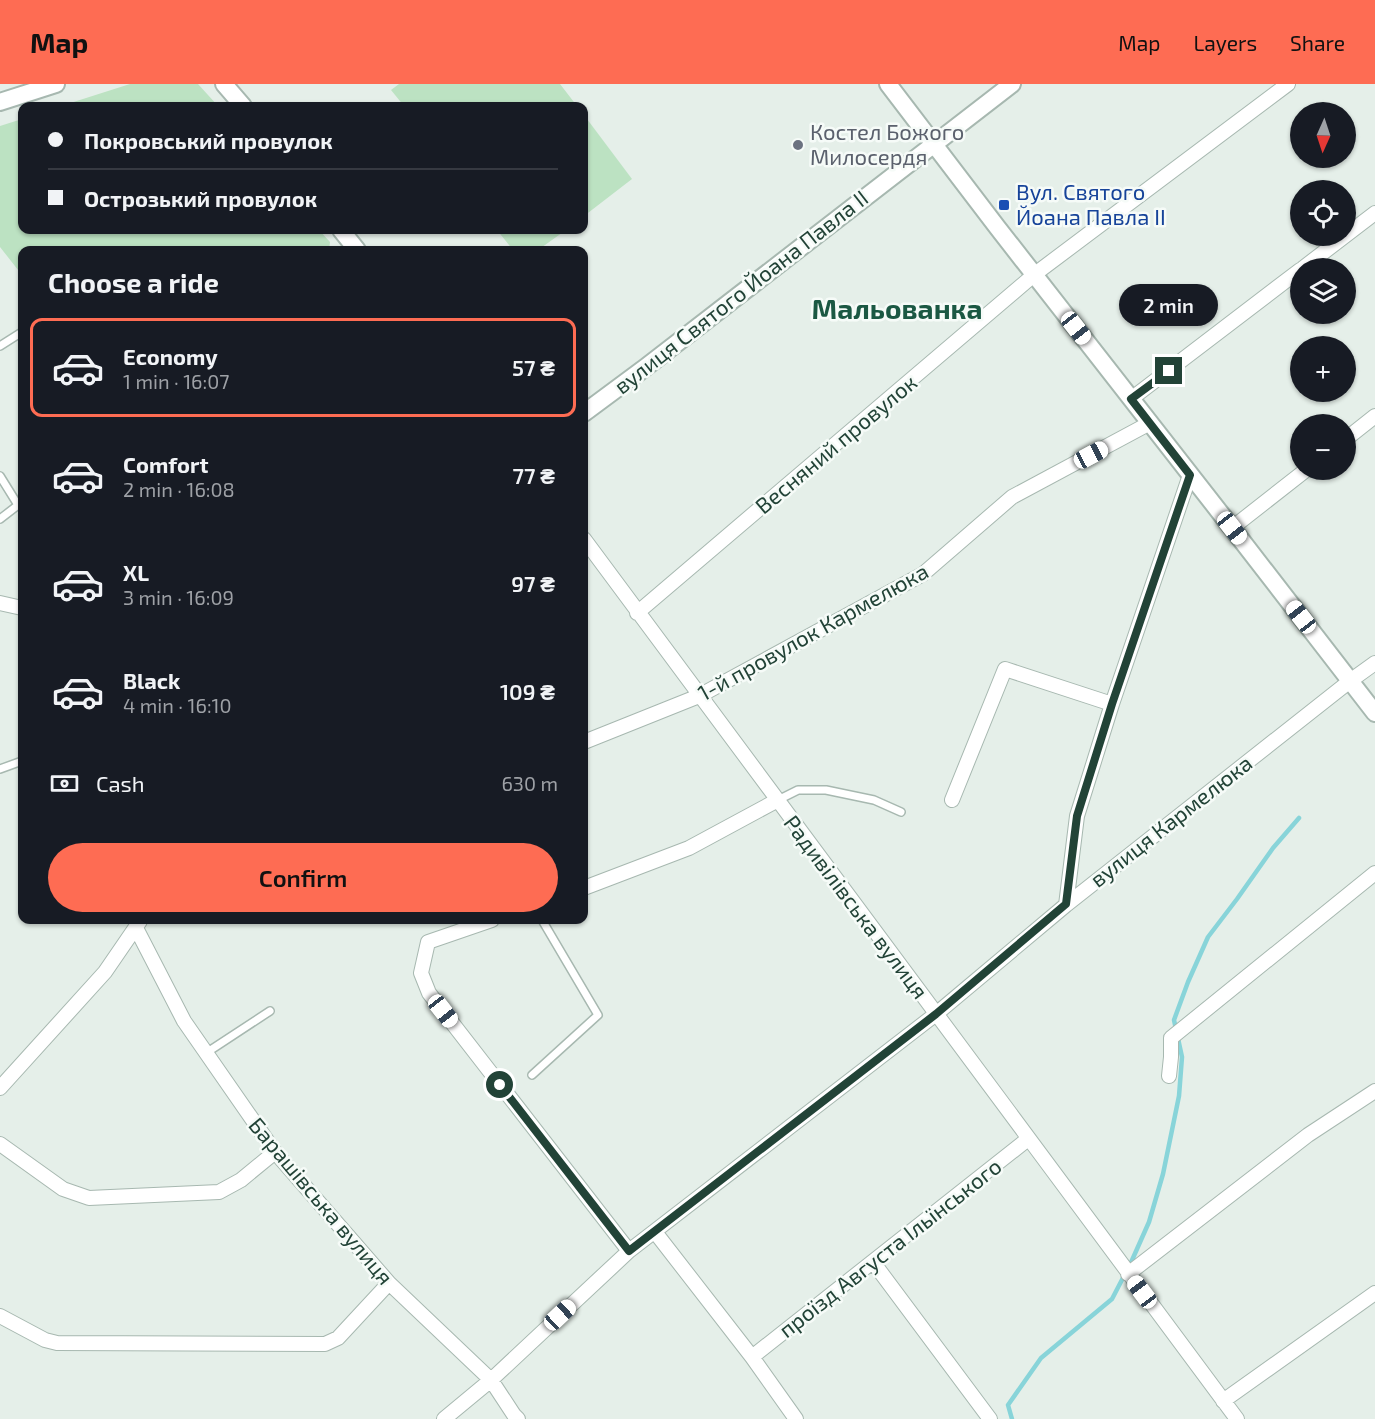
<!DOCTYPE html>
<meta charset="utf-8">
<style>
:root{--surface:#171b24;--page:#20242c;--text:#f1f3f6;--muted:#9ea1a6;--line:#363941;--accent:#fe6c53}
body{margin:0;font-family:"Exo 2",sans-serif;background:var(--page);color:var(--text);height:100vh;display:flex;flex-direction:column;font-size:22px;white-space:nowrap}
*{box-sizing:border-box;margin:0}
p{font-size:20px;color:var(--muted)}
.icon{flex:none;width:33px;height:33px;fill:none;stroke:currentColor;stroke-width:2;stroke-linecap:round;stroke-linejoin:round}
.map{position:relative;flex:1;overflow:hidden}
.details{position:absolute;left:18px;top:162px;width:570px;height:678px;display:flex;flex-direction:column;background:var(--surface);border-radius:12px;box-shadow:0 2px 4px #0004}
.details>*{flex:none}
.banner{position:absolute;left:18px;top:18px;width:570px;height:132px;border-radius:12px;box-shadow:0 2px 4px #0004;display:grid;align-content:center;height:132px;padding:0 30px;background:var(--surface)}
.needle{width:39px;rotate:183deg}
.tools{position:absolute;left:1290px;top:18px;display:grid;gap:12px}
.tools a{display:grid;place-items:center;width:66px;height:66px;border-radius:50%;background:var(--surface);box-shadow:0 2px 4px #0004;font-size:30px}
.end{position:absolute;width:27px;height:27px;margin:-14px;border:8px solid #224337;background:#fff;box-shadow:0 0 0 3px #fff}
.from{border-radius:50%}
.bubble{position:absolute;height:42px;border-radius:21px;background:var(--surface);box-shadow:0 2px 4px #0004;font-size:20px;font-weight:600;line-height:42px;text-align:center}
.car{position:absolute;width:18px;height:36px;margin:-18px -9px;border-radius:8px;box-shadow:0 0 4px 2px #0007;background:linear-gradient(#fff 24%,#345 0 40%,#fff 0 76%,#345 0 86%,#fff 0)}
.banner b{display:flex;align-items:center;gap:21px;height:57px;font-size:22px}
.banner b+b{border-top:2px solid var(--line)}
.banner i{width:15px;height:15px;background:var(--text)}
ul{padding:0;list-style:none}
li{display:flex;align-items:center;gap:18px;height:99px;margin:0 12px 9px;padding:0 18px;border:3px solid transparent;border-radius:12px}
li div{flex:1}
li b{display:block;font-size:22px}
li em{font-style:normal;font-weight:600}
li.active{border-color:var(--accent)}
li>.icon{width:54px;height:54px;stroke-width:1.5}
h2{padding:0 30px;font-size:27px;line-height:72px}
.pay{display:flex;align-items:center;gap:15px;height:66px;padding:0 30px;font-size:22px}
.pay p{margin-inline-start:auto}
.action{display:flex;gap:12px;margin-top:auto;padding:12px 30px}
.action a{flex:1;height:69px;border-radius:36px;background:var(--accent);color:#111;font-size:24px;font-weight:600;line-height:69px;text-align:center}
header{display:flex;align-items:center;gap:36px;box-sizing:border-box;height:84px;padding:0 30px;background:var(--accent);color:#111}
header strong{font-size:28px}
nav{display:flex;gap:33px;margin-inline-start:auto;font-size:21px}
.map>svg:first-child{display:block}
.green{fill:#bce2c2}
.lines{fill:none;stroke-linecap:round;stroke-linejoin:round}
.stream{stroke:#88d4d9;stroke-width:4.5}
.service-casing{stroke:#a7b8b0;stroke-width:10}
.minor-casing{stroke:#a7b8b0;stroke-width:16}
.tertiary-casing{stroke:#a7b8b0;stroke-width:20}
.service{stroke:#fff;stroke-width:7}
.minor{stroke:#fff;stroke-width:14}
.tertiary{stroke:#fff;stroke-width:16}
.route{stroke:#224337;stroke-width:8}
.worship-dot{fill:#6b7280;stroke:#f6fbf8;stroke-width:2}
.transit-dot{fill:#1a4fb4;stroke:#f6fbf8;stroke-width:2}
.labels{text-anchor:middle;stroke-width:5;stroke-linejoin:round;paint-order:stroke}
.worship-label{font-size:22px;fill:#5b616d;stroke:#f6fbf8;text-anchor:start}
.transit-label{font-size:22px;fill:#164399;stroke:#f6fbf8;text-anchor:start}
.street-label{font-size:22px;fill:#224337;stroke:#f6fbf8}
.district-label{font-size:28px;font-weight:bold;fill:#1b5843;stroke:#f6fbf8}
</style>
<header>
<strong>Map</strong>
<nav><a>Map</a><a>Layers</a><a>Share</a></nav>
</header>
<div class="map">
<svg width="1375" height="1335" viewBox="0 0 1375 1335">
<rect width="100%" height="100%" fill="#e5efe9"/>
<path class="green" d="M130,0H198L218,22H61Z
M399,0H560L577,22H404L391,6Z
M584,31L632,95L584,132Z
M22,35V146H319L330,158L329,166H22V191L0,163V42Z
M497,146H566L538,166H513Z"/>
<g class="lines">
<path class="stream" d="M1129,1183L1149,1138L1163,1090L1179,1012L1182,973L1174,936L1188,898L1208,853L1237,815L1273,764L1299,734
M1012,1335L1008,1321L1041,1274L1112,1215L1125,1190"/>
<defs>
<path id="service" d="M0,262L22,248
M0,392L18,421
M0,435L22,418
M0,685L22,677
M776,717L798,706H826L874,716L901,728
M206,969L270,927
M532,991L598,931L542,836"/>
<path id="minor" d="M1303,184L1375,129
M1131,315L1300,186
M1346,355L1375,332
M1232,444L1306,386
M584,455L1237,1335
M0,519L22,524
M637,529L1035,190L1288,0
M584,658L699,612L923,490L1012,413L1150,339
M952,716L1005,585L1112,620
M584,804L689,764L776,717
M1066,821L1077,732L1112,620L1190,391
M492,836L428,858L421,889L429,909L629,1167
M136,844L184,937L275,1068L389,1199L491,1296L514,1331L518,1335
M1169,992L1171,973V954L1375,789
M0,1004L105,888L140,837
M0,1060L63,1105L89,1114L219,1108L241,1096L275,1068
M655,1148L752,1273L796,1335
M873,1178L990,1335
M1128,1190L1308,1051L1375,1007
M0,1232L45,1256L57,1259L325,1260L338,1254L389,1199
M752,1273L1028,1055
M1223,1317L1375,1209
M444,1335L491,1296L629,1167L936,930L1066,821L1350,597L1375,579"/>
<path id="tertiary" d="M224,0L243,22
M888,0L997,143L1232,444L1375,629
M0,18L56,0
M341,146L357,166
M584,329L646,283L1012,0"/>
</defs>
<use href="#service" class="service-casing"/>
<use href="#minor" class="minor-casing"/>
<use href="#tertiary" class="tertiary-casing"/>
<use href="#service" class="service"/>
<use href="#minor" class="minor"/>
<use href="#tertiary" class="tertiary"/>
</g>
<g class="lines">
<path class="route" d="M500,1001L629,1167L936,930L1066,820L1077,732L1112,620L1190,391L1131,315L1169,287"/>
</g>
<circle class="worship-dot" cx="798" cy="61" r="6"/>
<rect class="transit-dot" x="998" y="115" width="12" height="12" rx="3"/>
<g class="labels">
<g class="worship-label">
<text x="810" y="56">Костел Божого<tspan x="810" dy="25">Милосердя</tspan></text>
</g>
<g class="transit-label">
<text x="1016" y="116">Вул. Святого<tspan x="1016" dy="25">Йоана Павла ІІ</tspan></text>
</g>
<g class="street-label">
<text transform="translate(741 208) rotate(-38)" y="8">вулиця Святого Йоана Павла II</text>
<text transform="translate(836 360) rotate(-40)" y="8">Весняний провулок</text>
<text transform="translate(813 548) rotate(-29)" y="8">1-й провулок Кармелюка</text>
<text transform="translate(1171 737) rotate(-38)" y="8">вулиця Кармелюка</text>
<text transform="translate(856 823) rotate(53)" y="8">Радивілівська вулиця</text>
<text transform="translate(321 1117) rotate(50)" y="8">Барашівська вулиця</text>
<text transform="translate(890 1164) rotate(-38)" y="8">проїзд Августа Ільїнського</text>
</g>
<g class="district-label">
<text x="897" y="235">Мальованка</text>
</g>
</g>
</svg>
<div class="tools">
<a><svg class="needle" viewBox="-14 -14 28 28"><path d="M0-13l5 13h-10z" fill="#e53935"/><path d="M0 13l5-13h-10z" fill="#9ea1a6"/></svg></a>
<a><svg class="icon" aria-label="locate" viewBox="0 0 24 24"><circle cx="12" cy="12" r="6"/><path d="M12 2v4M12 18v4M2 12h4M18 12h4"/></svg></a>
<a><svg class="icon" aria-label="layers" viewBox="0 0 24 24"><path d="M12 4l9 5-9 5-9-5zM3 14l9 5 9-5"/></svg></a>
<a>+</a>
<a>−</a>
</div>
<i class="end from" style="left:500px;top:1001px"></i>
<i class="end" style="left:1169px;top:287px"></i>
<div class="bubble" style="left:1119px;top:200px;width:99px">2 min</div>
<i class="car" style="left:1076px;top:244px;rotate:142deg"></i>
<i class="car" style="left:1091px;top:371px;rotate:62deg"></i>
<i class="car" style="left:1232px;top:444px;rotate:142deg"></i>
<i class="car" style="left:1301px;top:533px;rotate:322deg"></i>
<i class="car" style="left:443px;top:927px;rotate:142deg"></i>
<i class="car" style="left:1142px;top:1208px;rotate:323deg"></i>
<i class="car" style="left:560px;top:1231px;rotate:47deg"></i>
<div class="banner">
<b><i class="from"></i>Покровський провулок</b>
<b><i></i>Острозький провулок</b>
</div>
<section class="details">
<h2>Choose a ride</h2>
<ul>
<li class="active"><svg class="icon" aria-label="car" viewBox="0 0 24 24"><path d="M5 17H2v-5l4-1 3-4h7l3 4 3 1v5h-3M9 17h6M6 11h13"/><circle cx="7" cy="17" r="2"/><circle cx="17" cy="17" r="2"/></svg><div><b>Economy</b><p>1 min · 16:07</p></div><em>57 ₴</em></li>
<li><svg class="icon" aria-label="car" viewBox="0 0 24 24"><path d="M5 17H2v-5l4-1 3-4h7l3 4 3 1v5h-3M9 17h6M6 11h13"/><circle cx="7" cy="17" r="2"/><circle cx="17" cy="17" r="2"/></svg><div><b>Comfort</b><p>2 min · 16:08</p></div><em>77 ₴</em></li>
<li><svg class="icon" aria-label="car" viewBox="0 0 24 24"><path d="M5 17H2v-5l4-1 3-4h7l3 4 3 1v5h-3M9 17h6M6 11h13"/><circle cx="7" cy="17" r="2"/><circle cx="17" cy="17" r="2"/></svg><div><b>XL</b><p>3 min · 16:09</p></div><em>97 ₴</em></li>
<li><svg class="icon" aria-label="car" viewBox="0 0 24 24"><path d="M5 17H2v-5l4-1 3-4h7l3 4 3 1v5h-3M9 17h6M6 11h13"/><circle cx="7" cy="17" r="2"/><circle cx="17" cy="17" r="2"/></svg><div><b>Black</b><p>4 min · 16:10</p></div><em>109 ₴</em></li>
</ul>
<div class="pay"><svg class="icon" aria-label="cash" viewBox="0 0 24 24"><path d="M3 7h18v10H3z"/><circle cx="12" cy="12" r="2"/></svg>Cash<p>630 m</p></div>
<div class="action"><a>Confirm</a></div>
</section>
</div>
